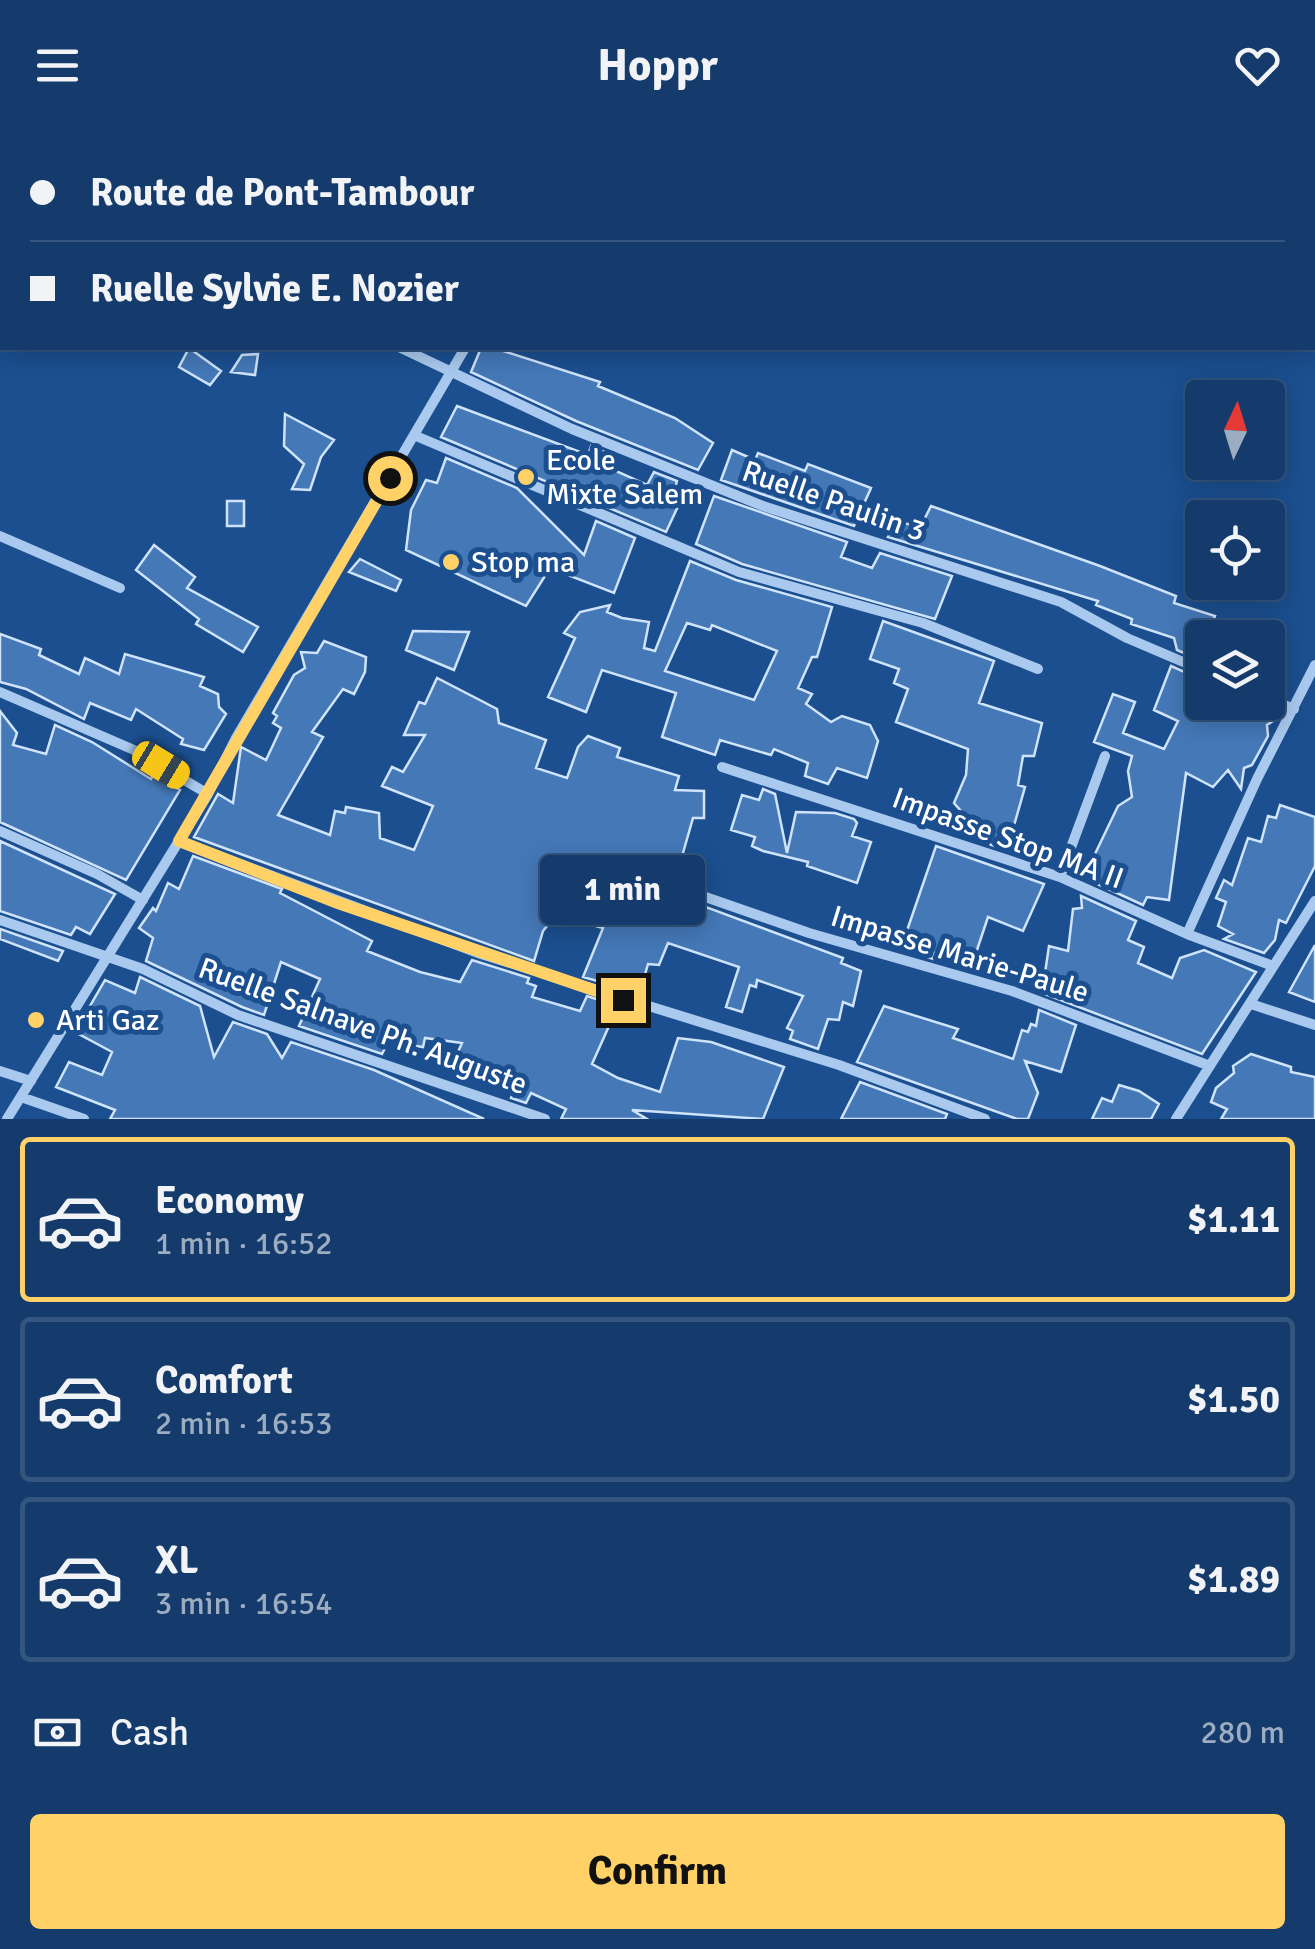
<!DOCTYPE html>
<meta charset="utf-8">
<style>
:root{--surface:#143b6b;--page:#214673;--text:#f1f3f6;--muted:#9dadc1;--line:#33557e;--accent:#ffd166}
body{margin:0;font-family:Signika,sans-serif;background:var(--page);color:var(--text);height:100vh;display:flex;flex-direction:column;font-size:38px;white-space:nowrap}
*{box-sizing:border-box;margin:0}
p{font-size:32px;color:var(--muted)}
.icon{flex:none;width:55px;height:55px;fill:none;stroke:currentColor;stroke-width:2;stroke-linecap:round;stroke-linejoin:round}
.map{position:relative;height:989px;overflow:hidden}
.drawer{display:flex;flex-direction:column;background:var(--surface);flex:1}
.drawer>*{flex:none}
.banner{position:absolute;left:0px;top:0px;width:1315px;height:220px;box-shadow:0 5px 25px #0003,0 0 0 2px var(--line);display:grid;align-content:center;height:220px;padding:0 30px;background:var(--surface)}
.needle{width:65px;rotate:4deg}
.fabs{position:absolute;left:1185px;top:250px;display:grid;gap:20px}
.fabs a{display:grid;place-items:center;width:100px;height:100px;border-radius:10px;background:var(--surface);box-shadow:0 5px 25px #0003,0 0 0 2px var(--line);font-size:50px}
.end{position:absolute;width:45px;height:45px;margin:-22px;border:12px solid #ffd166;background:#111;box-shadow:0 0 0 5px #111}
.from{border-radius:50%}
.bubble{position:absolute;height:70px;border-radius:10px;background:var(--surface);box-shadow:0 5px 25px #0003,0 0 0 2px var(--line);font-size:32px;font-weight:800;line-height:70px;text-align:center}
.car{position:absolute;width:30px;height:60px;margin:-30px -15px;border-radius:12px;box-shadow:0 0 8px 2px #0007;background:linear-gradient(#f5c518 24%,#345 0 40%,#f5c518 0 76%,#345 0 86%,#f5c518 0)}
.banner b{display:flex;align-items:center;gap:35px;height:95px;font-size:38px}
.banner b+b{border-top:2px solid var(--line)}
.banner i{width:25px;height:25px;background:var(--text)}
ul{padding:18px 0 0;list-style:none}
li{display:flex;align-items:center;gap:30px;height:165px;margin:0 20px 15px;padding:0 10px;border:5px solid var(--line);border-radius:10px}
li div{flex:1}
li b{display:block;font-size:38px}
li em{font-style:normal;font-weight:800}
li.on{border-color:var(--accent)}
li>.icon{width:90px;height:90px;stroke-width:1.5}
.pay{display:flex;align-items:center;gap:25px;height:110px;padding:0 30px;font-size:38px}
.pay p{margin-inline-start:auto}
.cta{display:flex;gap:20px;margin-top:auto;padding:20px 30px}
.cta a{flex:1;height:115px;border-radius:10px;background:var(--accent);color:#111;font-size:40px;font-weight:800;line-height:115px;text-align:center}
header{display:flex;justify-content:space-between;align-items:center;height:130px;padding:0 30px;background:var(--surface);font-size:45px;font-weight:800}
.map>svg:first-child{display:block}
.building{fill:#4478b7;stroke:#cfe3fa;stroke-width:2.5;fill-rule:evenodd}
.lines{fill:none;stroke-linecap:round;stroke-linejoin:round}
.street{stroke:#a9c9ee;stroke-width:10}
.route{stroke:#ffd166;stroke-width:12}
.poi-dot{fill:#ffd166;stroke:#1b4f8f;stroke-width:4}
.labels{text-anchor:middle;stroke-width:10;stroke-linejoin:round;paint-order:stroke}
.poi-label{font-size:30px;fill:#fff;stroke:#1b4f8f;text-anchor:start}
.street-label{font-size:30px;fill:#fff;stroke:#1b4f8f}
</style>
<header><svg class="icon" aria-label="menu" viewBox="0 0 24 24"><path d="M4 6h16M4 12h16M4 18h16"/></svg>Hoppr<svg class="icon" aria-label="heart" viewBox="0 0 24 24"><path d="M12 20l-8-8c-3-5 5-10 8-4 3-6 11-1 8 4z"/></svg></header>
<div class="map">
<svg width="1315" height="989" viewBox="0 0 1315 989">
<rect width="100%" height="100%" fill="#1b4f8f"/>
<path class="building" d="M189,218L221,241L210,255L179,237Z
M481,218H494L600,252L598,256L675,288L713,313L698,340L576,291L471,242Z
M258,224L255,245L231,242L242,225Z
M457,276L588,325L591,316L607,323L589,329L647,355L654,342L677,351L673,365L681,370L666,402L441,307Z
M285,284L334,310L321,327L310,360L292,359L304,334L284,316Z
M732,320L755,330L758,323L805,341L808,334L871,358L854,396L721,350Z
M446,328L517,358L584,425L596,391L635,408L614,463L550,438L526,476L406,420L411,380L426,350L437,353Z
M714,366L847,412L841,427L872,438L880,423L952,446L935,489L742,434L696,414Z
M227,371H244V396H227Z
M931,376L1100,436L1176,466L1174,473L1215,486L1207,508H1202L1200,530L1177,520L1174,508L1131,494L1132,489L1096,475L1098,471L888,407L895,392L921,396Z
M154,415L195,447L187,458L258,497L243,522L196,494L199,489L136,440Z
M360,429L401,450L396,461L349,442Z
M690,431L736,450L832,477L817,527H812L798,558L812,564L806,574L831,592L842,586L870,595L878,611L867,648L837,638L828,654L805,646L808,633L774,619L771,625L720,610L715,625L662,607L676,563L602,540L586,582L548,567L575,508L564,503L580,482L610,475L607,482L622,488L649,492L644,518L655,521ZM687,493L710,500L712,495L777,521L754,570L665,541Z
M883,491L994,531L979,573L1042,593L1034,626H1023L1018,655L1025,657L1007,720L991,715L954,673L966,645L968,619L896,592L908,559L894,553L899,539L870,529Z
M413,501L469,502L454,540L406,520Z
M0,504L41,519L39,525L79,544L85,528L119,544L125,524L204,547L200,556L218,564L219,577L226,584L204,620L181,614L183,609L136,579L131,590L90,573L84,589L26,559L0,552Z
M324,511L366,527L365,542L354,564L343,559L312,602L323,607L278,685L330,705L335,681L345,683L346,677L379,683L380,708L414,720L433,676L382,656L392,637L403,642L425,605H404L419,572L425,574L437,548L497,579L499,593L546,610L536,638L567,648L578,617L588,606L620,618L617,627L679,646L675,660L704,661V688H693L669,772L702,782L701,792L706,777L843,828L841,833L861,841L853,876L843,872L839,890L828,889L818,919L790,909L793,901L787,898L803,866L757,850L756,857L750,855L742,882L726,877L739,837L668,813L659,835L648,834L642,855L628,851L625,859L583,847L603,798L556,785L543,801L534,831L194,707L218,664L233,673L241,617L266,630L281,598L273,593L277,586L273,583L294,545L305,538L301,522L317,523Z
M1171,536L1198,548L1194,572H1243L1279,587L1267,595L1268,606L1252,635L1244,638L1241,659L1228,640L1213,657L1186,643L1169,770L1147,767L1143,775L1095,753L1094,726L1118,676L1132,667L1128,641L1132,626L1094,612L1113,564L1135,572L1123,603L1164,619L1178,591L1154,580Z
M0,581L17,603L13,615L46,624L55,595L92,612L151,649L154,643L180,660L126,750L0,692Z
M763,659L775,664L787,723L796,682L835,683L854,689L857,693L852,706L871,712L857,753L807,736L808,732L763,721L752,716L755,707L731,700L742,665L759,670Z
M1280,675L1315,687V736L1286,793L1279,790L1275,810L1264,823L1224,809L1233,804L1218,796L1226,772L1216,768L1224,750L1232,755L1248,708L1261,712L1268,686L1276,688Z
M0,711L115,764L90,804L76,797L71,805L0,781Z
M936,716L1044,754L1023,801L988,787L972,835L935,823L933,829L901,818Z
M193,726L282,759L280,763L372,811L367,821L420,842L460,852L472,830L529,848L527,853L536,856L532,867L580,881L587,866L618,876L592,934L618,948L660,962L678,908L711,912L784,937L763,989L632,980L647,989H561L566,979L531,963L526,973L511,968L515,958L453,933L462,913L425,908L423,917L388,912L382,924L299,896L320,849L281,832L264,885L242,877L146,831L153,808L139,798L153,778L156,781L168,753L179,759Z
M1081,766L1136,791L1128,810L1144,817L1138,833L1172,848L1180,828L1204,820L1256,842L1202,924L1042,863L1049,816L1068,821L1073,779L1082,778Z
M0,799L63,821L58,831L0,809Z
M1315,815V872L1289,862Z
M140,847L200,876L214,927L233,892L267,904L282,928L291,912L374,940L484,989H110L115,980L56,957L69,932L102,945L112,922L75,902L105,850L135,863Z
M884,876L958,899L953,908L1013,929L1022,900L1028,902L1031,894L1036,896L1039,880L1076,895L1061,942L1025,931L1038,963L1028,989H1017L857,932Z
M1251,924L1291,937V942L1315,947V989H1221L1227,979L1211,972L1216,958L1234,943L1233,936Z
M860,952L947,984L945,989H841Z
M1119,955L1139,961L1159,974L1151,989H1092L1102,968L1112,972Z"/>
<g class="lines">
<path class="street" d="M27,0L32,2
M265,0L269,2
M533,0L542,2
M781,0L791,2
M581,2L582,0
M1312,148L1315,149
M401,218L572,299L763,376L1061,472L1127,508L1202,540
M416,306L739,442L923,493L1038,539
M0,406L120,458
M0,562L134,620L208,664
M1268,568L1294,579
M722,637L1060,747L1187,804L1273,836
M0,701L97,744L143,770
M179,711L481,824L839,935L985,989
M1060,747L1105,626
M694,763L809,803L1012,861L1210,936
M0,790L143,839L238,885L545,989
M1187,804L1257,649L1315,535
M1251,874L1315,895
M0,941L31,951
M21,967L84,989
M7,989L208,664L236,608L465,218
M1176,989L1315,771"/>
</g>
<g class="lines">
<path class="route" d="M390,348L179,711L335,772L623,870"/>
</g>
<g class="poi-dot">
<circle cx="526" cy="347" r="10"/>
<circle cx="451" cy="432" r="10"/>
<circle cx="36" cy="890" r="10"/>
</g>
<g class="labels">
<g class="poi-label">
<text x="546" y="340">Ecole<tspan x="546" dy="34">Mixte Salem</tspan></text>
<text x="471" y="442">Stop ma</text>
<text x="56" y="900">Arti Gaz</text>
</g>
<g class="street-label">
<text transform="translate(834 371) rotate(19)" y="10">Ruelle Paulin 3</text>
<text transform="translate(1008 708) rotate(20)" y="10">Impasse Stop MA II</text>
<text transform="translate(960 824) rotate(17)" y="10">Impasse Marie-Paule</text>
<text transform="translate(363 896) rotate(20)" y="10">Ruelle Salnave Ph. Auguste</text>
</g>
</g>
</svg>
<div class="fabs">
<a><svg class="needle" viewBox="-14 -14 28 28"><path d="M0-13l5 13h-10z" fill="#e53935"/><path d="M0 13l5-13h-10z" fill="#9dadc1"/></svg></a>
<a><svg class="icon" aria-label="locate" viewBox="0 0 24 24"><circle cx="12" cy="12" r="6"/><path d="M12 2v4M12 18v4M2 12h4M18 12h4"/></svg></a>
<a><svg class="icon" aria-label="layers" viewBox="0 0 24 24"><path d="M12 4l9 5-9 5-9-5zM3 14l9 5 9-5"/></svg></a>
</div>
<i class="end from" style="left:390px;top:348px"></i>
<i class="end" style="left:623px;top:870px"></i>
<div class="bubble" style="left:540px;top:725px;width:165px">1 min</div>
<i class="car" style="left:161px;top:635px;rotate:121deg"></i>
<div class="banner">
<b><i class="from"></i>Route de Pont-Tambour</b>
<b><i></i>Ruelle Sylvie E. Nozier</b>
</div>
</div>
<section class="drawer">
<ul>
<li class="on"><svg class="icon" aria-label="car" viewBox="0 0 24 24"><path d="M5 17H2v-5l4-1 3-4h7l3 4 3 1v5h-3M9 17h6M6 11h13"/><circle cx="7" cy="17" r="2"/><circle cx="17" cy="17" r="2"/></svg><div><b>Economy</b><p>1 min · 16:52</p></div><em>$1.11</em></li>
<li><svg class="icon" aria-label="car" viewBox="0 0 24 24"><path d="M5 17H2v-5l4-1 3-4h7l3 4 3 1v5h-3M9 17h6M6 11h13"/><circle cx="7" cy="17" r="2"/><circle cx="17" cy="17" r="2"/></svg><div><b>Comfort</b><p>2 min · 16:53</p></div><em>$1.50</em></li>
<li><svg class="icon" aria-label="car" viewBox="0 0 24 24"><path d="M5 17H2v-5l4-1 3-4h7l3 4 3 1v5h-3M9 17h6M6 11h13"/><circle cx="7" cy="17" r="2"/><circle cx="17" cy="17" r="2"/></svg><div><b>XL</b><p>3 min · 16:54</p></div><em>$1.89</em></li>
</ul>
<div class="pay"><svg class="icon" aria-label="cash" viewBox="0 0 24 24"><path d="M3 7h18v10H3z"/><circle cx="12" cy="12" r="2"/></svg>Cash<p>280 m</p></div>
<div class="cta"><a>Confirm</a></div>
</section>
